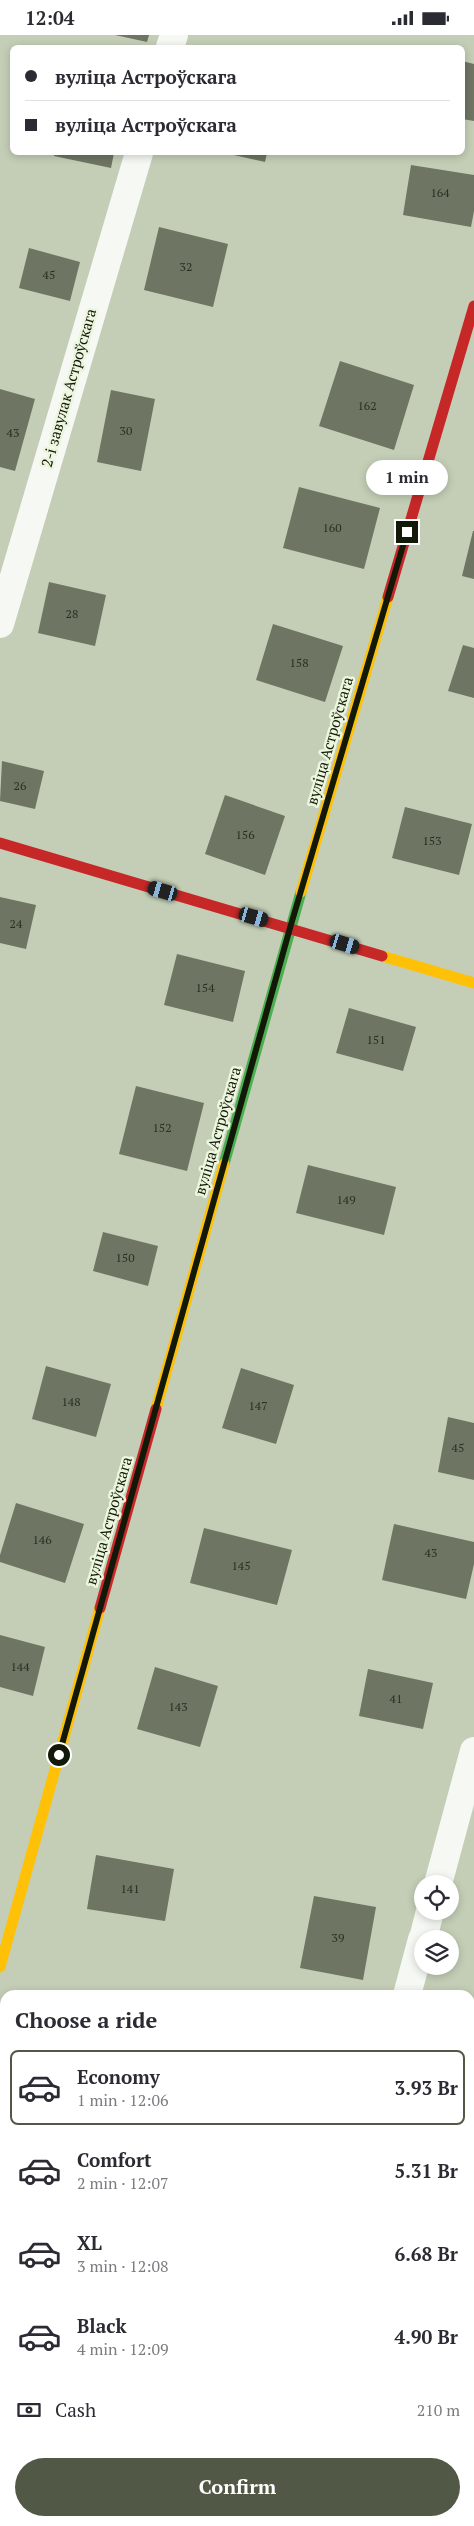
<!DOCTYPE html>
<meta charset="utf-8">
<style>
:root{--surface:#fff;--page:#f2f2f3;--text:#2b2b33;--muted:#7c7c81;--line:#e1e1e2;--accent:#515846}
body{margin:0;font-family:"PT Serif",serif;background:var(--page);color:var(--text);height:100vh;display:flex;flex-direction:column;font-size:19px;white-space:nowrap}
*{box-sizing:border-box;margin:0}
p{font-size:16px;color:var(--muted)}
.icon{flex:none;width:28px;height:28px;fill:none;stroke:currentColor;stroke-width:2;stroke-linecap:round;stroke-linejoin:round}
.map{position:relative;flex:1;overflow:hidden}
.sheet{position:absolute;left:0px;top:1955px;width:475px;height:536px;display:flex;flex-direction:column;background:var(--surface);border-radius:15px 15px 0 0;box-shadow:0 2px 8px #0003}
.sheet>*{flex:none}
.hud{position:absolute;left:10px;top:10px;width:455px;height:110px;border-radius:8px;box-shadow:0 2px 8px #0003;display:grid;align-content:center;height:110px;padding:0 15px;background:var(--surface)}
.controls{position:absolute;left:414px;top:1840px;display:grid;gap:10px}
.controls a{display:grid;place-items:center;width:45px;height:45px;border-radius:50%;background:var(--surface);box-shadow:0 2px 8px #0003;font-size:25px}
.end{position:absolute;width:22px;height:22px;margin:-11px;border:6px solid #131909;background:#fff;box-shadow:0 0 0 2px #fff}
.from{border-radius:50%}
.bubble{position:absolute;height:35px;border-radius:18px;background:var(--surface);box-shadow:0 2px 8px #0003;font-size:16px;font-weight:600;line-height:35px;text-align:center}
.car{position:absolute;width:15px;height:30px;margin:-15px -8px;border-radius:6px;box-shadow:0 0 4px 1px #0007;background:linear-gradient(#222 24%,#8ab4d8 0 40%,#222 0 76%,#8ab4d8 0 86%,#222 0)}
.hud b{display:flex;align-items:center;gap:18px;height:48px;font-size:19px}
.hud b+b{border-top:1px solid var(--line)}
.hud i{width:12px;height:12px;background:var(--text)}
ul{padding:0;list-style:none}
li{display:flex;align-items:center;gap:15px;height:75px;margin:0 10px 8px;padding:0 5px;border:2px solid transparent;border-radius:8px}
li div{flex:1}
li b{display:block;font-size:19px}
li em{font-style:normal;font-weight:600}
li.selected{border-color:var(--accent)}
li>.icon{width:45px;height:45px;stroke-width:1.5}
h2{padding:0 15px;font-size:22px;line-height:60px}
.pay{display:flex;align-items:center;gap:12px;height:55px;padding:0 15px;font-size:19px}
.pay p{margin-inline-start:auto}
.action{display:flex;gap:10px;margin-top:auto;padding:10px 15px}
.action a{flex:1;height:58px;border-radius:30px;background:var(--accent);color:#fff;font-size:20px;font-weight:600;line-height:58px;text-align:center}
.status{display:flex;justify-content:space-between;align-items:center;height:35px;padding:0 25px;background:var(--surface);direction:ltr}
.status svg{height:14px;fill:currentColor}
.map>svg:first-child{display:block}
.building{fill:#6e7563}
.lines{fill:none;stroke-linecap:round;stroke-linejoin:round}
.street{stroke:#f6f8f4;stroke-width:28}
.fast{stroke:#4caf50;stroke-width:11}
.slow{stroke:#ffc107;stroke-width:11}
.jam{stroke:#c62828;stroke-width:11}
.route{stroke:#131909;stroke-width:6}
.labels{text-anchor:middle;stroke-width:5;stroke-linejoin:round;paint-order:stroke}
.number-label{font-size:12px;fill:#2a3020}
.street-label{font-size:15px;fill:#131909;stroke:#ecf5de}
</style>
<div class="status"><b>12:04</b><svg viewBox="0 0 49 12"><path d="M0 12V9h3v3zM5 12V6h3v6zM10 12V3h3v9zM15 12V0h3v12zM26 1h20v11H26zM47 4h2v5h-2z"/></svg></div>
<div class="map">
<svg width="474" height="2491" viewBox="0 0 474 2491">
<rect width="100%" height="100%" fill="#c4ceb6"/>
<path class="building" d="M115,0H149L147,7Z
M462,26L474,29V86L462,84Z
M55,118H114L111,133L54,121Z
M225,118H267L265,127Z
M411,130L474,140V176L471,192L403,180Z
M159,192L228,209L213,272L144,255Z
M29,213L80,227L70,266L19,253Z
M340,326L414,350L394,415L319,391Z
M0,354L35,364L15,436L0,432Z
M111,355L155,364L141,436L97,427Z
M299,452L380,473L364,534L283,513Z
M473,496H474V544L462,541Z
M49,547L106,560L95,611L38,598Z
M273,589L343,611L325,667L256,645Z
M463,610L474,613V663L448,656Z
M2,726L44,736L35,774L0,766Z
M225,760L285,781L265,840L205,819Z
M405,772L472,789L459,840L392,823Z
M0,862L36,870L26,914L0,908Z
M177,919L245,936L233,987L164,970Z
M349,973L416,992L403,1036L336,1018Z
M136,1051L204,1068L187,1136L119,1119Z
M308,1130L396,1152L384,1200L296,1178Z
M103,1197L158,1211L148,1251L93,1236Z
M46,1331L111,1349L96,1402L32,1384Z
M241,1333L294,1350L276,1409L222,1393Z
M448,1382L474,1388V1445L438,1437Z
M16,1468L84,1489L65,1548L0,1527V1520Z
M394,1489L474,1507V1529L466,1564L382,1545Z
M204,1493L292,1515L277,1570L190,1548Z
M0,1600L45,1612L33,1661L0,1652Z
M155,1632L218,1651L200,1712L137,1694Z
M368,1634L433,1648L423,1694L359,1681Z
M96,1820L174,1834L165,1886L87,1874Z
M314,1861L376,1872L363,1945L300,1933Z
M470,2129L474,2130V2178L470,2177Z
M0,2260L5,2262V2368L0,2367Z
M470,2329L474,2330V2404L470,2403Z
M91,2486H168L166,2491H106Z
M332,2486H386L385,2491H332Z"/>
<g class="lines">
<path class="street" d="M170,12L174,0
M0,589L139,118
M438,1849L474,1716
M423,1904L430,1876
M407,1960L422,1904
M257,2491L259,2486"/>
<path class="fast" d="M224,1129L301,857
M0,2111L5,2112"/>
<path class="slow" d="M301,857L388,562
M382,921L474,948
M156,1374L224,1129
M0,1932L100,1573"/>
<path class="jam" d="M388,562L474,271
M0,808L382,921
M100,1573L156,1374
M470,2229L474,2230"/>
</g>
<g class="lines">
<path class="route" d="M59,1720L290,893L407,497"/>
</g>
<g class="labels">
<g class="number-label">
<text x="440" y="162">164</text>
<text x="186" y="236">32</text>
<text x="49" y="244">45</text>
<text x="367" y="375">162</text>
<text x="126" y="400">30</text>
<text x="13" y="402">43</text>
<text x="332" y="497">160</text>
<text x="72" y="583">28</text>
<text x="299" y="632">158</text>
<text x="20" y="755">26</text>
<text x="245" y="804">156</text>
<text x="432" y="810">153</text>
<text x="16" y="893">24</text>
<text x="205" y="957">154</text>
<text x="376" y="1009">151</text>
<text x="162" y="1097">152</text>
<text x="346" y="1169">149</text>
<text x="125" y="1227">150</text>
<text x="71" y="1371">148</text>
<text x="258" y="1375">147</text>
<text x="458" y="1417">45</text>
<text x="42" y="1509">146</text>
<text x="431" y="1522">43</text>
<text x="241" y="1535">145</text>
<text x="20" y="1636">144</text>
<text x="396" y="1668">41</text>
<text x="178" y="1676">143</text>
<text x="130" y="1858">141</text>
<text x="338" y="1907">39</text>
</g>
<g class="street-label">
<text transform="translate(69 353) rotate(-74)" y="5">2-і завулак Астроўскага</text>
<text transform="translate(330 706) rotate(-74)" y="5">вуліца Астроўскага</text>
<text transform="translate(218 1096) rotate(-74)" y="5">вуліца Астроўскага</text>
<text transform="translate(109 1486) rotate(-74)" y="5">вуліца Астроўскага</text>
</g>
</g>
</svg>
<div class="controls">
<a><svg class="icon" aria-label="locate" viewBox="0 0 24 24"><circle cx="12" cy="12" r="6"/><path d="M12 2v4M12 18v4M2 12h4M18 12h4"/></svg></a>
<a><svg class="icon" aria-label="layers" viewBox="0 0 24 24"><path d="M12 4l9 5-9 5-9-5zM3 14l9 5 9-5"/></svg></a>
</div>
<i class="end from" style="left:59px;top:1720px"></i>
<i class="end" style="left:407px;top:497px"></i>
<div class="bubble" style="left:366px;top:425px;width:82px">1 min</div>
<i class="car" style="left:163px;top:856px;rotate:286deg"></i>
<i class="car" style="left:254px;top:882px;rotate:106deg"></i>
<i class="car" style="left:345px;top:909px;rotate:107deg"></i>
<div class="hud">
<b><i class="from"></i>вуліца Астроўскага</b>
<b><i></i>вуліца Астроўскага</b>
</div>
<section class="sheet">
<h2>Choose a ride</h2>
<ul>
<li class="selected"><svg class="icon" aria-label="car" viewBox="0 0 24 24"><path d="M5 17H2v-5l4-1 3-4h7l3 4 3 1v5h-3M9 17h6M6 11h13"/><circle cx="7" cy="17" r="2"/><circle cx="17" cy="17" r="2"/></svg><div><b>Economy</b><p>1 min · 12:06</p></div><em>3.93 Br</em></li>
<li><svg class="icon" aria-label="car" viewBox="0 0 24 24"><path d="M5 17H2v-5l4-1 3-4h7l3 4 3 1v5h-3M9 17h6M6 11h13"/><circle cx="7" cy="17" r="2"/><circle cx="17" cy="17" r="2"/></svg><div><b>Comfort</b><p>2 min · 12:07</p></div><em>5.31 Br</em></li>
<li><svg class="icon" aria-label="car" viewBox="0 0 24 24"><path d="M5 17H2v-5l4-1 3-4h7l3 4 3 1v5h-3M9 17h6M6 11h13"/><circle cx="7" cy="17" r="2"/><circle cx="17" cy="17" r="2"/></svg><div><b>XL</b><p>3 min · 12:08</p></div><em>6.68 Br</em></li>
<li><svg class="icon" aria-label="car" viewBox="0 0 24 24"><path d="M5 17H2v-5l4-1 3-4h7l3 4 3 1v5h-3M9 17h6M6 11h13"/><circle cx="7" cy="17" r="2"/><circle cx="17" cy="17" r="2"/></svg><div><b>Black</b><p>4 min · 12:09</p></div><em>4.90 Br</em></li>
</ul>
<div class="pay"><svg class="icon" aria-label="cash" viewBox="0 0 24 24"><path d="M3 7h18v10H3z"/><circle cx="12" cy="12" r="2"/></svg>Cash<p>210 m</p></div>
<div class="action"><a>Confirm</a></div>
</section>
</div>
